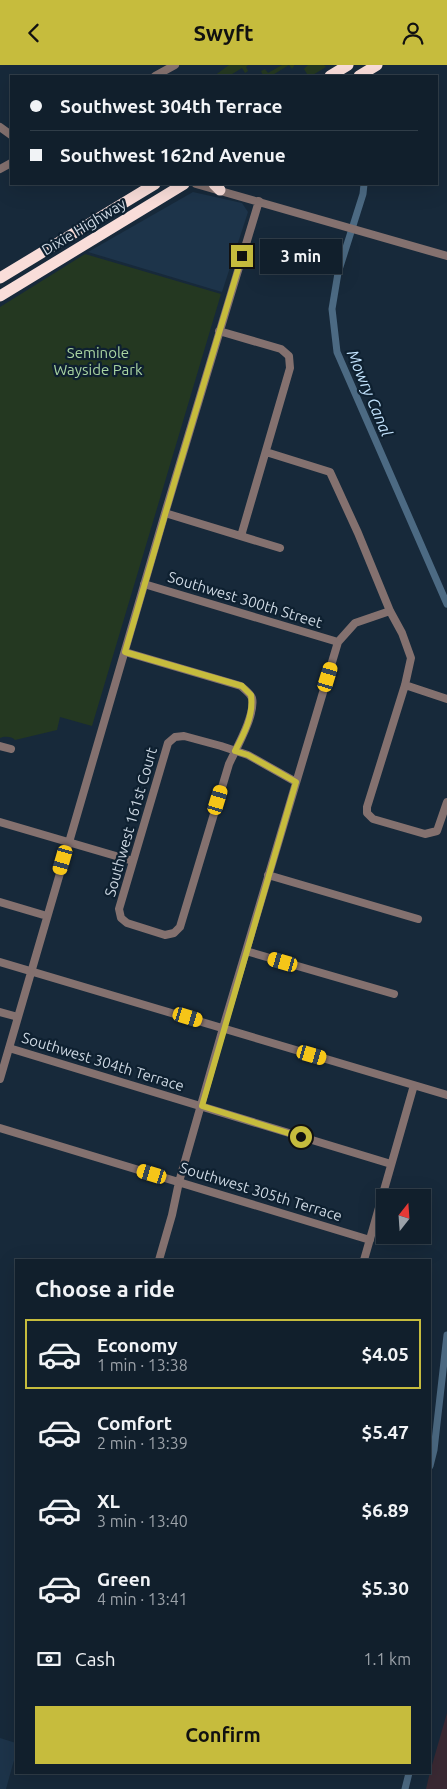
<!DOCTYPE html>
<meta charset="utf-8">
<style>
:root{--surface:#111f2c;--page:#1e2c38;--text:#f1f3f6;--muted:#9ca2a9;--line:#303d48;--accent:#c6bc3d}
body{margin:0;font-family:Ubuntu,sans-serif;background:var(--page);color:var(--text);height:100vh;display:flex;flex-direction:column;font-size:19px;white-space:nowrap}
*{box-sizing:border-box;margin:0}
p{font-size:16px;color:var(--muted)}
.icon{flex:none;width:28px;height:28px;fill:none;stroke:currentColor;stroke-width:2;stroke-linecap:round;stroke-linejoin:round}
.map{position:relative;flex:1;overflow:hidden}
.sheet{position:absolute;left:15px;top:1194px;width:416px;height:515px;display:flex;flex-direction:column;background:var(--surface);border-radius:0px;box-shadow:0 5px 20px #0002,0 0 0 1px var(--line)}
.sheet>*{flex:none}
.top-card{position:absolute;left:10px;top:10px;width:428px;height:110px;border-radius:0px;box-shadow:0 5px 20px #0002,0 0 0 1px var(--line);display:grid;align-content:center;height:110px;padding:0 20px;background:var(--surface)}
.needle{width:32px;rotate:17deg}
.tools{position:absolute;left:376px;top:1124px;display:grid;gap:10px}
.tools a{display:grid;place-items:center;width:55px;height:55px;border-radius:0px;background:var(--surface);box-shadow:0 5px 20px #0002,0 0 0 1px var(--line);font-size:25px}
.end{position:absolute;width:22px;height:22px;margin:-11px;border:6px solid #c6bc3d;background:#111;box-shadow:0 0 0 2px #111}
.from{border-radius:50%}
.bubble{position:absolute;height:35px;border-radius:0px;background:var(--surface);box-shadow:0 5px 20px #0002,0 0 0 1px var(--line);font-size:16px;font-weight:600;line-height:35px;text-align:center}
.car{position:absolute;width:15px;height:30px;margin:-15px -8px;border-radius:6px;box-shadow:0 0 4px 1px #0007;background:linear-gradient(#f5c518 24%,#345 0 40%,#f5c518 0 76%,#345 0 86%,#f5c518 0)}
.top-card b{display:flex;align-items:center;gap:18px;height:48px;font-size:19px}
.top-card b+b{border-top:1px solid var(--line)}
.top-card i{width:12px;height:12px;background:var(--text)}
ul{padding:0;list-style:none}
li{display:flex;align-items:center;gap:15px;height:70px;margin:0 10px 8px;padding:0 10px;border:2px solid transparent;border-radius:0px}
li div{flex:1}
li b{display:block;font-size:19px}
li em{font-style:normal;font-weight:600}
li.selected{border-color:var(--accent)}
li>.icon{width:45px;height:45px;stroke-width:1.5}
h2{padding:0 20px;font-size:22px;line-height:60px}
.pay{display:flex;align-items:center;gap:12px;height:55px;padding:0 20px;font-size:19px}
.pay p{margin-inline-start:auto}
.primary-button{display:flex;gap:10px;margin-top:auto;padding:10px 20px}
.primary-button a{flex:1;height:58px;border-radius:0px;background:var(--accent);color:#111;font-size:20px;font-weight:600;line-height:58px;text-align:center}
header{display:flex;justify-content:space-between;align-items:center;height:65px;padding:0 20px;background:var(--accent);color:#111;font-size:22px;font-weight:600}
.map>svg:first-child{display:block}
.built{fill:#1d344a}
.education{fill:#3a2933}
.green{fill:#243821}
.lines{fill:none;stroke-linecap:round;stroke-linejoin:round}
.canal{stroke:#4c6a83;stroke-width:7}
.minor{stroke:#84716f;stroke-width:8}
.highway{stroke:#f9ddd9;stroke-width:11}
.route{stroke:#c6bc3d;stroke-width:6}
.labels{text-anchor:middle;stroke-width:4.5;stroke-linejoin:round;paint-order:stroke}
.street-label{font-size:15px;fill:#ccd7e2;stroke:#0e2030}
.park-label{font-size:15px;fill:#a9d4a2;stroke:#0e2030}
.water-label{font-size:16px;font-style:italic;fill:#c3e3fd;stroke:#0e2030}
</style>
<header><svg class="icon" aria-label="back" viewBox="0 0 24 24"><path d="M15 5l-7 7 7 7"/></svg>Swyft<svg class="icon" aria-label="person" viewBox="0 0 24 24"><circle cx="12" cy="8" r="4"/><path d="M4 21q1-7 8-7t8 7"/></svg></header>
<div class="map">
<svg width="447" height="1724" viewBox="0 0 447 1724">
<rect width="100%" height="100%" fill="#17293a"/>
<path class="built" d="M193,127L242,138L248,147L222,227L88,187Z
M0,1673L16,1678V1688L6,1724H0Z"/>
<path class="education" d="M447,1648V1724H426L430,1707Z"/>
<path class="green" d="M229,0H248L246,2L248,6L245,8L242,3L229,11H214Z
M282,0H294V1L292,4L289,0L271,11H263L261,6L265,4L268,8Z
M308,0H324L326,2L311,11H305L307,9L304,4Z
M85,189L221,229L92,661L60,652L57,665L15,675C12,671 4,671 0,673V242Z"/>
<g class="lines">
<path class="canal" d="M364,119L363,129L338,208L332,244L337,287L447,539
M430,1401L434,1385L447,1270
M405,1724L409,1708"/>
<path class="minor" d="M155,11L175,0
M0,62L11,70
M0,104L11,98
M196,119L447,191
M219,266L281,284L289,291L290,303L241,471
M266,387L330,407L358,468L390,546L402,568L411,593L405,620L367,742V748L373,754L425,769L437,766L447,737
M165,448L280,483
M144,519L338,577
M125,587L241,621C245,625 250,628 252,633C256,649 236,684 229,699L180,862L174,868L165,870L127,858L121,853L119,844L168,678L175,672L184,671L221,681L248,690L296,717
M405,620L447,634
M0,681L11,684
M0,757L133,796
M268,810L418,854
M0,837L47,851
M246,886L394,929
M0,897L447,1030
M0,947L18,952
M9,983L391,1099
M0,1014L165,448L259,136
M0,1063L370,1175
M159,1195L172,1150L179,1117L223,963L338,577L355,558L390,546
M364,1195L414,1020"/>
<path class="highway" d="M330,11L348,0
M359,11L377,0
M214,119L220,125
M0,213L155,119
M0,231L184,119"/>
</g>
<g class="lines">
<path class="route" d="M242,191L176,412L125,587L242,621L251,630C254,650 244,669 235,686L248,690L296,717L202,1041L301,1072"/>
</g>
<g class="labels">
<g class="street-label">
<text transform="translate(84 162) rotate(-31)" y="5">Dixie Highway</text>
<text transform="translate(245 535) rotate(17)" y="5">Southwest 300th Street</text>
<text transform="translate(131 757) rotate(-74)" y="5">Southwest 161st Court</text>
<text transform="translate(103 997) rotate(17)" y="5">Southwest 304th Terrace</text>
<text transform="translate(261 1127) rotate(17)" y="5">Southwest 305th Terrace</text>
</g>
<g class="park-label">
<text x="98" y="293">Seminole<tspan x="98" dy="17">Wayside Park</tspan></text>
</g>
<g class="water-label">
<text transform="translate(370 328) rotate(67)" y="6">Mowry Canal</text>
</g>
</g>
</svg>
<div class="tools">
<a><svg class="needle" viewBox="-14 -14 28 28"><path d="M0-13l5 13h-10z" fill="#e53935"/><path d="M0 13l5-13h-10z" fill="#9ca2a9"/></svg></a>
</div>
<i class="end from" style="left:301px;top:1072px"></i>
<i class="end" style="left:242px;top:191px"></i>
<div class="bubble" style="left:260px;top:174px;width:82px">3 min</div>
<i class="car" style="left:328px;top:612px;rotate:17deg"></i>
<i class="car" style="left:218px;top:735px;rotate:17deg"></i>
<i class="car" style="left:63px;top:795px;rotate:196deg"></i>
<i class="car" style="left:283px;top:897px;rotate:286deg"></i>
<i class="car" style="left:188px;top:952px;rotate:107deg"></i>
<i class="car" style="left:312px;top:990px;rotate:106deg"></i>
<i class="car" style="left:152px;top:1109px;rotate:287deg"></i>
<div class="top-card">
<b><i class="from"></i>Southwest 304th Terrace</b>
<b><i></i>Southwest 162nd Avenue</b>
</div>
<section class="sheet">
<h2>Choose a ride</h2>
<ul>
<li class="selected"><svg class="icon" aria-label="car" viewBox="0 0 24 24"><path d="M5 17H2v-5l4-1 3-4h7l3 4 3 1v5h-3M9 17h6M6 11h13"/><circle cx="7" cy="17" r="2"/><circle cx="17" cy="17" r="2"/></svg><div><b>Economy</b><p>1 min · 13:38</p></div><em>$4.05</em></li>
<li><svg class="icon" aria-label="car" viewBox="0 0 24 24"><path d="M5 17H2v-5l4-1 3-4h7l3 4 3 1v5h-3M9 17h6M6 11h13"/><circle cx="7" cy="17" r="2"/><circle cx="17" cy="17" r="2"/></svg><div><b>Comfort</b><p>2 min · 13:39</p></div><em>$5.47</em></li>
<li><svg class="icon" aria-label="car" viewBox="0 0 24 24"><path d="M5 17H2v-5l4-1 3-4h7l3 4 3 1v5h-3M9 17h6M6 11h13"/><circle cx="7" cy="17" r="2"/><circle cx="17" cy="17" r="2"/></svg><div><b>XL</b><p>3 min · 13:40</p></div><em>$6.89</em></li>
<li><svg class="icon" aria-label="car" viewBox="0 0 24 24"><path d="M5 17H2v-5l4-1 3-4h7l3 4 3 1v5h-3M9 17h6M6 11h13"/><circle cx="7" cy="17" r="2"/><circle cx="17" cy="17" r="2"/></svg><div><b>Green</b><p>4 min · 13:41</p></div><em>$5.30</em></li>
</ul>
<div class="pay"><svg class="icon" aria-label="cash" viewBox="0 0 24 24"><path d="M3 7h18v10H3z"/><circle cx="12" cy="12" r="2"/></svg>Cash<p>1.1 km</p></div>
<div class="primary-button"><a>Confirm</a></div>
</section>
</div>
